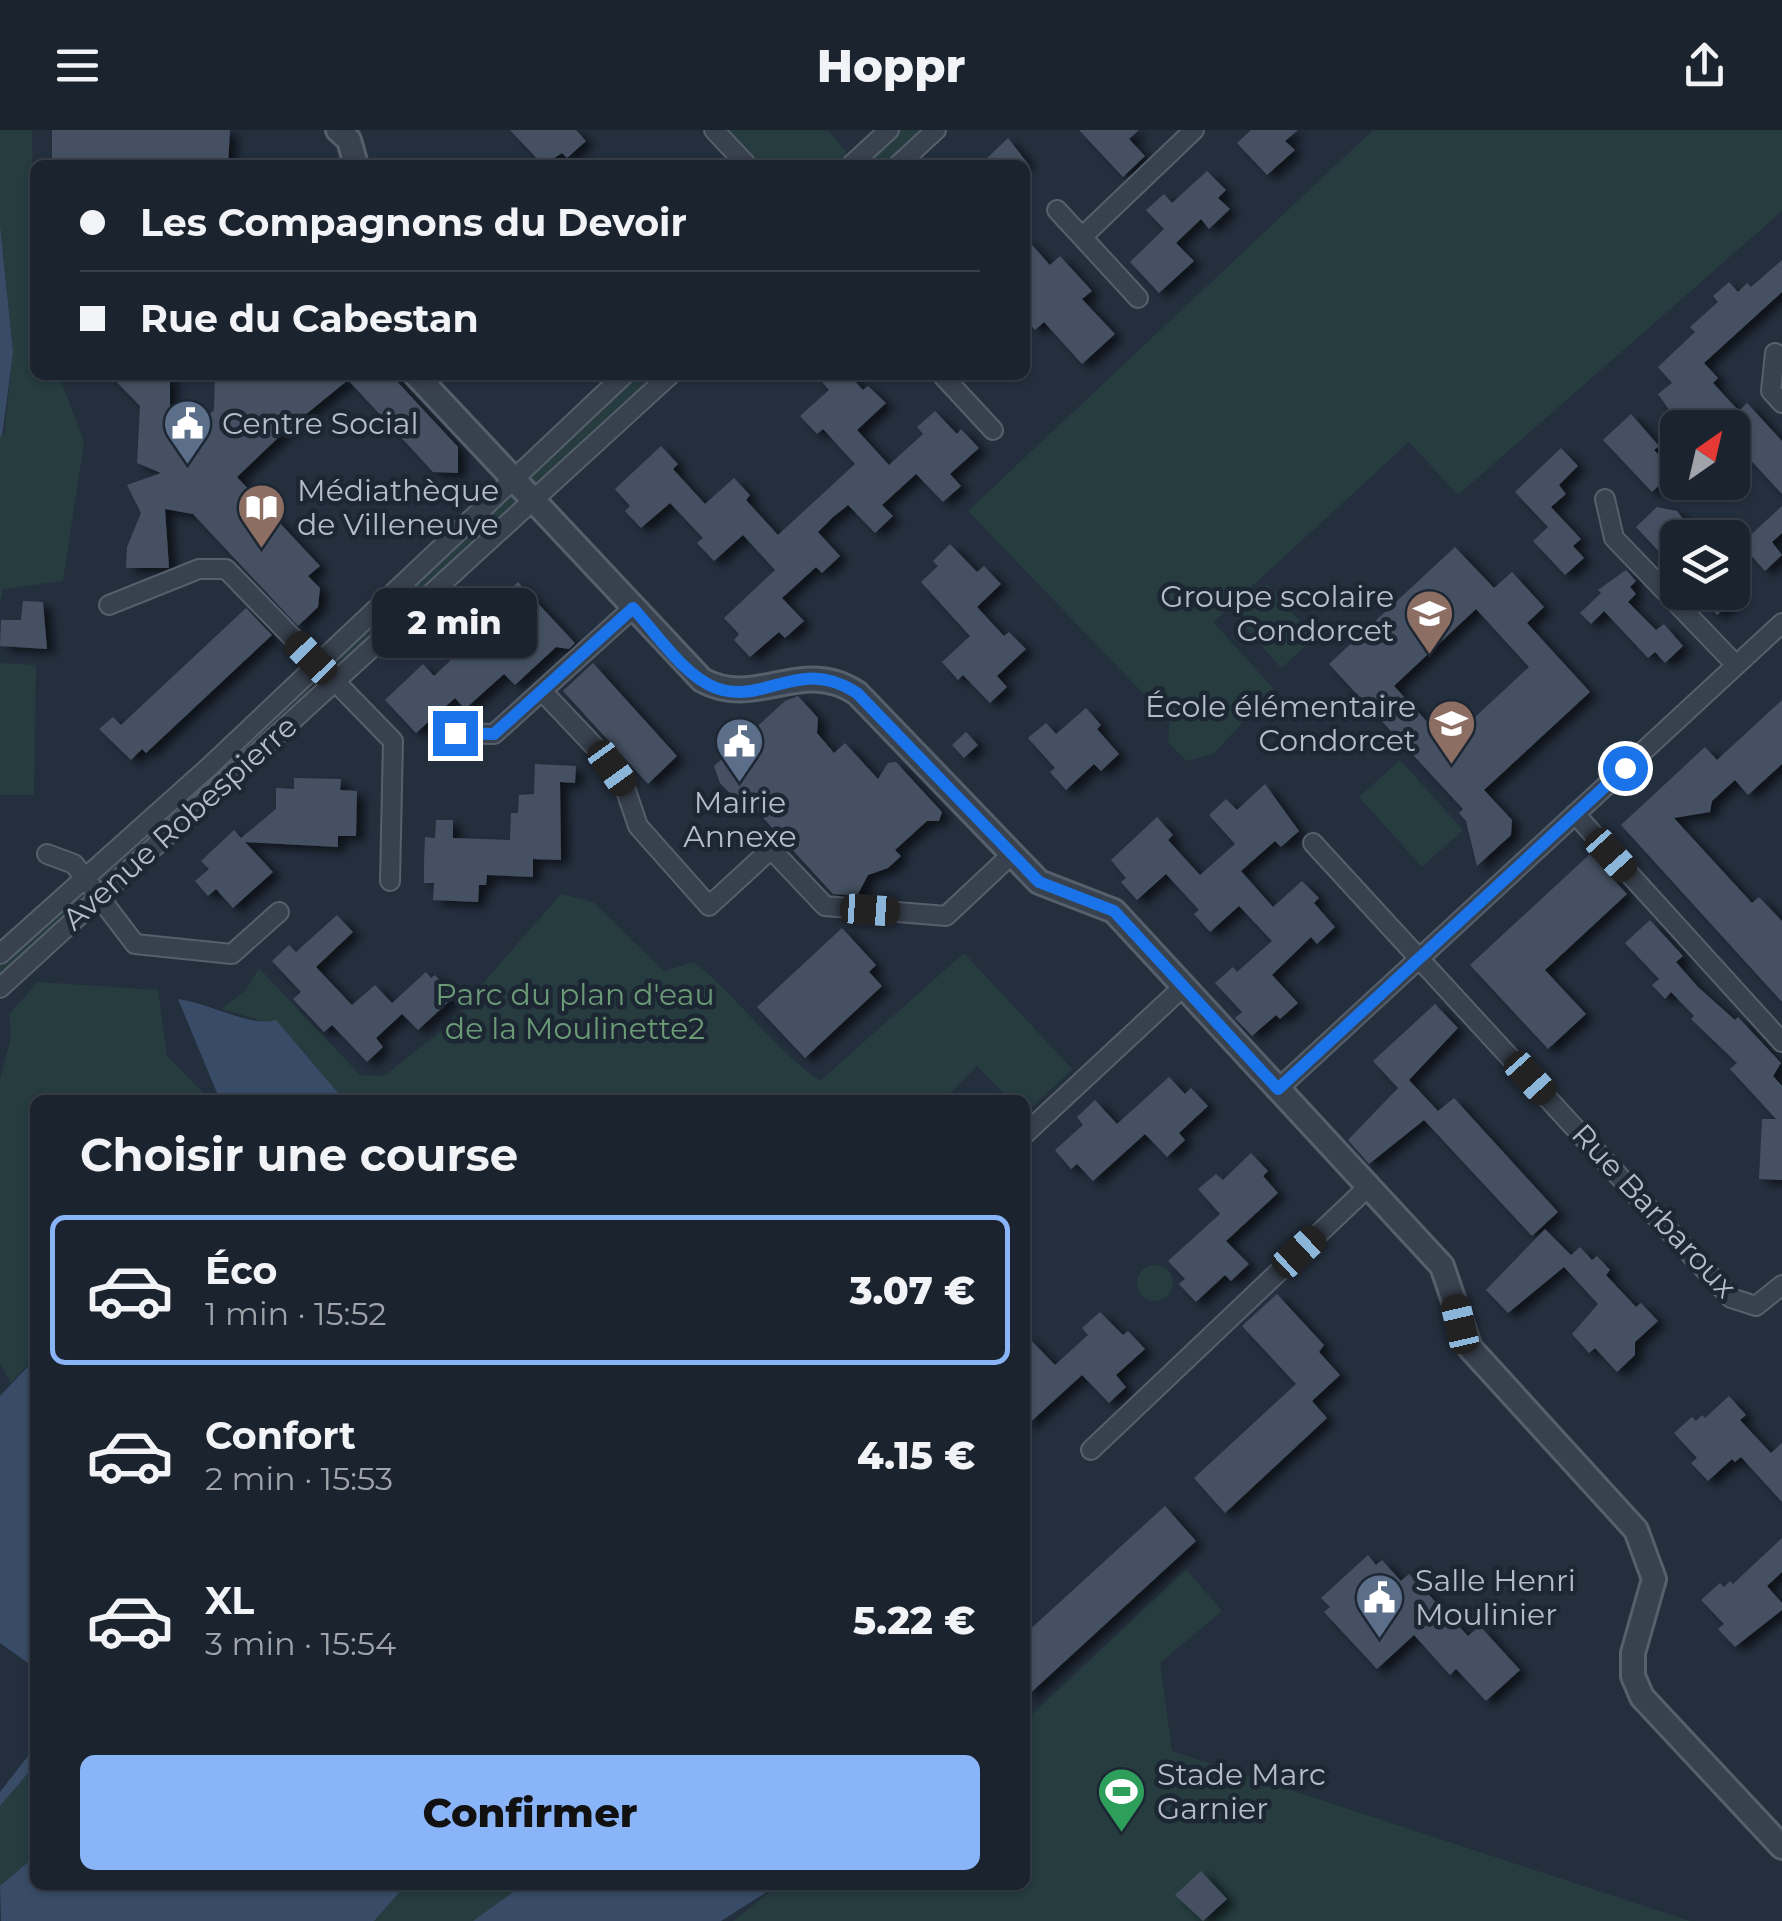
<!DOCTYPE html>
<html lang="fr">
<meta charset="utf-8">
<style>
:root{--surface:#1b232e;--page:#242b36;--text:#f1f3f6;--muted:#a0a4aa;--line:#39404a;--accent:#8ab4f8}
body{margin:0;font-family:Montserrat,sans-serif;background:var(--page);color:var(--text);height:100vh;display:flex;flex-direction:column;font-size:38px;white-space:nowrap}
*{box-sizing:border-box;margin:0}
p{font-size:32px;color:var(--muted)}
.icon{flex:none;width:55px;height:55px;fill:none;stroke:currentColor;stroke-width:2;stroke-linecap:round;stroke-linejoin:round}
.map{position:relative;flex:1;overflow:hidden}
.panel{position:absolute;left:30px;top:965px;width:1000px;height:795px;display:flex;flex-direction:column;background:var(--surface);border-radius:15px;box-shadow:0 2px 8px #0004,0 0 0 2px var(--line)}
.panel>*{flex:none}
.top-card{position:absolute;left:30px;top:30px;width:1000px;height:220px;border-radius:15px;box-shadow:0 2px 8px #0004,0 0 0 2px var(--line);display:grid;align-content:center;height:220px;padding:0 50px;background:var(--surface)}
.needle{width:65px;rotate:34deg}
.fabs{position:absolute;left:1660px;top:280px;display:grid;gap:20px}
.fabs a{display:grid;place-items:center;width:90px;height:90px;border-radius:15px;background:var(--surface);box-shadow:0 2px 8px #0004,0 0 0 2px var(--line);font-size:50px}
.end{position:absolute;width:45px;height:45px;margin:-22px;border:12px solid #1a73e8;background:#fff;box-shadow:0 0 0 5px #fff}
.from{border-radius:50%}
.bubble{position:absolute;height:70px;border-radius:15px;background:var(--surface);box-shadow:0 2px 8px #0004,0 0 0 2px var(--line);font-size:32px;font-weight:800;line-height:70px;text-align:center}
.car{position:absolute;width:30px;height:60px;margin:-30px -15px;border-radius:12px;box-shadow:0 0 8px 2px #0007;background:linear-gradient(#222 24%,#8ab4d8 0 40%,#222 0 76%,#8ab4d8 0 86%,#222 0)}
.top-card b{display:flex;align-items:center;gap:35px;height:95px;font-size:38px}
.top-card b+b{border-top:2px solid var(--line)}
.top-card i{width:25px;height:25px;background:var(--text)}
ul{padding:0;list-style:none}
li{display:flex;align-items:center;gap:30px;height:150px;margin:0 20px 15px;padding:0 30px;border:5px solid transparent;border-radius:15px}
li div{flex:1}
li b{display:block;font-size:38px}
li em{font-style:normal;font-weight:800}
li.current{border-color:var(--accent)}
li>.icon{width:90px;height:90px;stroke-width:1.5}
h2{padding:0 50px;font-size:45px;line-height:120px}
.button{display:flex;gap:20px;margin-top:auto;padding:20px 50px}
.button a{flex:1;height:115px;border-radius:15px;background:var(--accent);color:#111;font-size:40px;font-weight:800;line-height:115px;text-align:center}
header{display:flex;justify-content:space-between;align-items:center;height:130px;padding:0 50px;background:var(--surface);font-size:45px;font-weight:800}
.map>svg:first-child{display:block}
.green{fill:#263c3f}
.water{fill:#394c67}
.building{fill:#455162;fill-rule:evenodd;filter:url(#shadow)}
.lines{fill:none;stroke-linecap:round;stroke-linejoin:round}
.minor-casing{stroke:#565f6c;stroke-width:22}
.tertiary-casing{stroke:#565f6c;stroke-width:28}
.minor{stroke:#38414e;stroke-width:18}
.tertiary{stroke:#38414e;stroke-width:22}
.route{stroke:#1a73e8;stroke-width:12}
.labels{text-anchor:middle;stroke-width:9;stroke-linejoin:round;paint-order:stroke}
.poi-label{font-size:30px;fill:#b4bcc9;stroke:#1d2633;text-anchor:start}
.street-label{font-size:30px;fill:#b4bcc9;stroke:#1d2633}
.park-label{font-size:30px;fill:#6b9a76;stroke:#1d2633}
</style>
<header><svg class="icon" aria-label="menu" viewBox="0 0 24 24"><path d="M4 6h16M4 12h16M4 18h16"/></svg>Hoppr<svg class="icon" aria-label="share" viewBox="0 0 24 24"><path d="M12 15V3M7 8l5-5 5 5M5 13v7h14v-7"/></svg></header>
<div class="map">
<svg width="1782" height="1791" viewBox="0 0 1782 1791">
<defs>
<filter id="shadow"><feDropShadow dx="8" dy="5" stdDeviation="5" flood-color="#0009"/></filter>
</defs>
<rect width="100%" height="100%" fill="#242f3e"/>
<path class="green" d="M0,0H32L35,245H59L84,312L63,451L3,459L0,473V305H4L13,222L0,95Z
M716,0H828L854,32L889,0H936L898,35H751Z
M1373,0H1782V81L1458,365L1409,312L1213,492L1274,559L1213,624L1187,631L1168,612L1170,591L968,381Z
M624,245H670L0,858V824Z
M1267,454L1315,508L1281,538L1233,483Z
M0,533L36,535L34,665H0Z
M1400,630L1463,700L1422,737L1359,667Z
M561,764L593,772L664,841L694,832C740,869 773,919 820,951L964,823L1072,939L1025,984V970H1010L977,936L943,970H344L269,893L221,879L246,860L259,838L360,945L384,946L442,900Z
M38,852L158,860L167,926L210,970H35V1227L11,1253L0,1234V950L11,907L9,884Z
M1137 1153a18 18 0 1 1 36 0a18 18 0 1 1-36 0Z
M1186,1439L1222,1481L1160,1533L1172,1621L1690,1791H733L779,1755H1025V1591Z
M35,1633V1726L0,1756V1676Z
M406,1755H523L473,1791H374Z"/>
<path class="water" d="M0,95L13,222L2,307L0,305Z
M178,869C206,872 252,898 276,890L344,970H220Z
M35,1229V1538L0,1513V1266Z
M35,1617L34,1636L0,1676V1662Z
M35,1726V1755H406L374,1791H1L0,1756Z
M523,1755H778L721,1791H473Z"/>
<path class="building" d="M52,0H230L228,35H52Z
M510,0H576L586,11L567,28L562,23L543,35Z
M1079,0H1139L1129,9L1145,26L1123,47Z
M1251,0H1298L1285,11L1295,20L1267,45L1237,13Z
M1008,8L1029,35H980Z
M1207,41L1226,60L1218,68L1230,79L1209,99L1201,89L1176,113L1194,131L1159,163L1130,132L1164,99L1146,80L1164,64L1172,73Z
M1025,107L1050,135L1060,126L1092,161L1082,169L1115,204L1082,234L1044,192L1035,200L1025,188Z
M1782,130V162L1704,233L1718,248L1713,253L1739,281L1747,273L1782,311V364L1732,310V298H1665L1675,288L1658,264L1672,253L1658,237L1695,202L1690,197L1718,172L1713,166L1729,152L1738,162L1747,153L1751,157Z
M110,245H170V298L194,299L214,280L215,245H391L458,317V343L433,342L348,250L283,303L237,347L320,436L308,446L320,458L318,477L298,496L193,384L165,379L169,438H126L127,417L141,383L127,355L161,343L137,333L140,276Z
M816,245H849L863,260L868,256L886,273L857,300L889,335L923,304L917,297L935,281L957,304L961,299L979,318L950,344L961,356L943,372L916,344L882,375L893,386L875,403L848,375L833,387L818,402L840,426L822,443L816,437L782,468L804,491L785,508L779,502L750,527L734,510L739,504L724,488L775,440L743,405L714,431L697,413L703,408L670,373L641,398L625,381L630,376L615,359L661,316L678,334L673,339L705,374L734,348L750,365L746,370L778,405L855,334L823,299L817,304L800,286L829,260Z
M1631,284L1659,316L1654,320L1674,341L1652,362L1603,310Z
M1561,318L1578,336L1559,355L1566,364L1551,377L1581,409L1573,416L1584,428L1565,445L1533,411L1548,397L1515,362Z
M1782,376V403L1772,412L1782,425L1765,441L1741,414Z
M1657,377L1677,381L1698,408H1678V442L1636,397Z
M950,414L977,442L984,436L1001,454L977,477L1004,506L1009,502L1026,519L997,546L1007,557L990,573L963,545L958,550L942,532L970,506L921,452L938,436L933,431Z
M1455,417L1494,458L1512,442L1544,477L1527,493L1590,562L1484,660L1512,690L1511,705L1477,736L1466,691L1459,683L1463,679L1329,534ZM1476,479L1529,537L1447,613L1394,556Z
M1626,440L1636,451L1630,457L1636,464L1628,472L1656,500L1664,494L1683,516L1665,533L1655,522L1648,528L1604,481L1591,494L1580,483L1601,463L1598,460Z
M518,452L575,513L569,519L556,517L515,555L504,544L465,579L455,568L416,603L385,570L423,534L434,546L472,510L482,521L521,486L502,467Z
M1697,462H1741L1717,485Z
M23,471L43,472L47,519L0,516L1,490H21Z
M246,478L272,505L146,623L142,619L131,630L99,599L113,587L121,595Z
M593,533L677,626L648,654L563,561Z
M798,566L818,588L817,603L834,623L845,613L878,649L888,633L896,632L942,682L939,691H927L895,720L901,726L888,738L868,745L857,766L833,764L743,666L737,671L720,653L714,636L785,571Z
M1782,570V634L1748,665L1735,650L1712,671L1710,682L1674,688L1752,773L1759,767L1782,791V872L1621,695L1705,617L1717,630Z
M1086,578L1101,595L1097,599L1119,624L1101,641L1094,634L1066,660L1050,642L1055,638L1028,608L1046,593L1056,604Z
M966,602L978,615L964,628L952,615Z
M535,634L576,636L575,653L560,652L561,730L533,729V747L487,745L486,755H479L478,772L433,770L434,753H424V732L425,707L435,708L436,690H453V708L510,710L511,683H518L519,665L534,664Z
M294,648L341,649L340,660L357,661L356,706H338V717L245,712L273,742L233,778L216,759L208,766L195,751L209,739L201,731L234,700L241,708L276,679V658L294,659Z
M1265,654L1299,701L1281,717L1275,711L1241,741L1273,777L1302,751L1319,768L1314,773L1335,797L1317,814L1311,807L1272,845L1298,873L1280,889L1276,885L1252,906L1235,888L1242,882L1215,853L1233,837L1237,842L1272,811L1239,776L1210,802L1194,784L1199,780L1166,744L1137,770L1121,752L1126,748L1111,730L1157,687L1173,705L1168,710L1200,745L1235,714L1209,685L1226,669L1237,680Z
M1590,724L1627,764L1545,840L1586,884L1548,919L1470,835Z
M337,785L353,802L316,837L352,875L375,855L392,873L426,842L431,848L435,845L455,866L418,900L402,884L376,908L383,917L367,932L332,895L324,902L293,869L301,862L272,831L289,815L296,822Z
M1650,790L1683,826L1676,832L1698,857L1735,890L1738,887L1781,933L1773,946L1782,956V1050L1759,1049L1762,989H1776L1730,939L1737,933L1691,889L1694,886L1671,862L1665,869L1652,855L1659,849L1625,813Z
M842,798L876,835L869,842L882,856L805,928L757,877Z
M1435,874L1458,898L1409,950L1438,981L1454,968L1558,1082L1532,1106L1424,990L1369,1034L1348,1010L1398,958L1373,931Z
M1169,947L1185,964L1191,958L1208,976L1179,1003L1185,1010L1167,1027L1145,1004L1093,1051L1077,1034L1071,1039L1055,1020L1083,995L1077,987L1095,970L1117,994Z
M1251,1023L1268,1041L1263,1046L1278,1063L1226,1111L1249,1134L1231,1151L1225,1145L1196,1172L1179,1154L1185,1149L1168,1131L1220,1084L1198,1059L1216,1044L1223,1050Z
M1545,1099L1571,1125L1580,1117L1592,1130L1597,1126L1610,1140L1606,1145L1636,1177L1641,1173L1658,1191L1635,1212V1225L1617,1242L1595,1218L1589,1223L1572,1204L1598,1174L1564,1137L1508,1183L1486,1160Z
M1277,1164L1324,1215L1319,1222L1340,1245L1312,1271L1327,1288L1225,1383L1194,1348L1296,1254L1242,1196Z
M1100,1182L1123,1205L1128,1201L1145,1219L1116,1245L1126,1257L1109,1273L1082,1245L1025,1297V1204L1055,1235L1088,1205L1082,1198Z
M1729,1266L1746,1285L1740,1290L1771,1323L1782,1313V1372L1741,1327L1735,1332L1732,1329L1708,1351L1691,1333L1697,1328L1674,1303L1692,1287L1696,1291L1702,1285L1705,1288Z
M1165,1376L1196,1411L1025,1568V1504Z
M1782,1408V1442L1767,1456L1782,1473V1480L1735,1517L1718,1499L1724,1494L1701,1470L1720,1453L1724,1457L1730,1451L1733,1454Z
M1368,1425L1376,1435L1382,1430L1401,1451L1409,1444L1468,1506L1480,1496L1520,1540L1486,1571L1456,1539L1450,1545L1414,1505L1377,1539L1324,1482L1330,1477L1321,1468Z
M1201,1741L1227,1769L1203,1791L1175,1765Z"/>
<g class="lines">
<defs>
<path id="minor" d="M714,0L747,35
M851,35L889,0
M898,35L936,0
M1057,80L1082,107
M1138,168L1082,107L1194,0
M1775,223L1771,261L1782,273
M942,245L993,300
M1605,369L1614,408L1736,535
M109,475L199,439H226L393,611L390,751
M542,561L597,619L625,658L638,696L709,776L771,719L825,776L946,786L1011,725
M455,603L494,604L633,478
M1575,684L1782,912
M1313,713L1731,1168L1756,1176L1782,1155
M47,724L74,734L135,814L232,824L279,782
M0,824L209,637L624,245
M0,858L670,245
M1278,959L1782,493
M1025,1004L1183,857
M1091,1320L1368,1057"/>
<path id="tertiary" d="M338,0L349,10L356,35
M416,245L702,550C757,580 800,526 857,563L1039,752L1114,781L1442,1136L1470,1218L1636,1400L1654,1449L1633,1523V1546L1642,1567L1782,1717"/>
</defs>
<use href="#minor" class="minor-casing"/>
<use href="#tertiary" class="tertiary-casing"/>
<use href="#minor" class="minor"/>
<use href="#tertiary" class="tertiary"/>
</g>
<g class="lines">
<path class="route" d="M455,603L494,604L633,478C656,503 684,546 716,558C766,576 799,525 857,563L1039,752L1114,781L1278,959L1625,638"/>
</g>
<defs>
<symbol id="civic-pin" viewBox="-11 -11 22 30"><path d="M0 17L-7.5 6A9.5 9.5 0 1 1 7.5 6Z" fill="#5c6f8a" stroke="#1d2633"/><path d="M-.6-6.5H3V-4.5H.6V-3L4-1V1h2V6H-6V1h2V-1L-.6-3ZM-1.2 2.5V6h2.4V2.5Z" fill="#fff"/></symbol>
<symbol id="library-pin" viewBox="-11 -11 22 30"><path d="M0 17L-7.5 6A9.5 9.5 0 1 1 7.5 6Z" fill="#8d6e63" stroke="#1d2633"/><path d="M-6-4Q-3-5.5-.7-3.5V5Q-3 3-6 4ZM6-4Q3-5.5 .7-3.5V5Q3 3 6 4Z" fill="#fff"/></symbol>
<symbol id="school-pin" viewBox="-11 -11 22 30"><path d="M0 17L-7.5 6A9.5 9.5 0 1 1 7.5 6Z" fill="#8d6e63" stroke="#1d2633"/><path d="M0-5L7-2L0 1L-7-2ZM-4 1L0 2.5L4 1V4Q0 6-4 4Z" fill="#fff"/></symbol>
<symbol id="stadium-pin" viewBox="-11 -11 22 30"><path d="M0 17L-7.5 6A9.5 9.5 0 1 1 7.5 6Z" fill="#2e9e5b" stroke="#1d2633"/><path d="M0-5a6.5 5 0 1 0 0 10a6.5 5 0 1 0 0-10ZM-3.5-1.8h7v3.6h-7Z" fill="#fff"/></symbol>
</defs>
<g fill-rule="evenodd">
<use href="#civic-pin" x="160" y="266" width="55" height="75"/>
<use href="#library-pin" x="234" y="350" width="55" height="75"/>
<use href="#school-pin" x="1402" y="456" width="55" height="75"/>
<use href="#school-pin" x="1424" y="566" width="55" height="75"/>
<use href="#civic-pin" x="712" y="584" width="55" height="75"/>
<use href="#civic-pin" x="1352" y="1440" width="55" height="75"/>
<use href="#stadium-pin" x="1094" y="1634" width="55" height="75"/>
</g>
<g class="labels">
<g class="poi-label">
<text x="222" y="304">Centre Social</text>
<text x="297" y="371">Médiathèque<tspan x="297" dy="34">de Villeneuve</tspan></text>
<text x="1394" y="477" text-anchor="end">Groupe scolaire<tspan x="1394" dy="34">Condorcet</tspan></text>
<text x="1416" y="587" text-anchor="end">École élémentaire<tspan x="1416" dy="34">Condorcet</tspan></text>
<text x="740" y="683" text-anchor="middle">Mairie<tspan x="740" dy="34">Annexe</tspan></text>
<text x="1415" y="1461">Salle Henri<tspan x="1415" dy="34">Moulinier</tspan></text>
<text x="1157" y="1655">Stade Marc<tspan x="1157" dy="34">Garnier</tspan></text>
</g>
<g class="street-label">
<text transform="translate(180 693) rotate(-42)" y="10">Avenue Robespierre</text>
<text transform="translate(1654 1081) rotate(47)" y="10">Rue Barbaroux</text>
</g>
<g class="park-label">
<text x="575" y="875">Parc du plan d'eau<tspan x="575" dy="34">de la Moulinette2</tspan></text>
</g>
</g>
</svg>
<div class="fabs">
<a><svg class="needle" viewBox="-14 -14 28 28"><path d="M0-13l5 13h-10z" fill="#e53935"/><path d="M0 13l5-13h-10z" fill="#a0a4aa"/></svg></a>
<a><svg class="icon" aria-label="layers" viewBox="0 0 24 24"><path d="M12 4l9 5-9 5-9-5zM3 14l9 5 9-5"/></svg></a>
</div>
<i class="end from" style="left:1625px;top:638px"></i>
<i class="end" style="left:455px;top:603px"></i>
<div class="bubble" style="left:372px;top:458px;width:165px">2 min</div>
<i class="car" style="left:311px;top:528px;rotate:316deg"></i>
<i class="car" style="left:612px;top:638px;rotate:144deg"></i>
<i class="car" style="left:1611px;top:725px;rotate:138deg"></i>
<i class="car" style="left:870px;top:780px;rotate:94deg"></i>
<i class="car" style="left:1530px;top:948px;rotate:138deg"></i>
<i class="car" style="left:1299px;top:1122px;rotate:47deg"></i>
<i class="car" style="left:1460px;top:1194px;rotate:347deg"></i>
<div class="top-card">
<b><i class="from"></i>Les Compagnons du Devoir</b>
<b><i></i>Rue du Cabestan</b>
</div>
<section class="panel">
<h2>Choisir une course</h2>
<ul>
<li class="current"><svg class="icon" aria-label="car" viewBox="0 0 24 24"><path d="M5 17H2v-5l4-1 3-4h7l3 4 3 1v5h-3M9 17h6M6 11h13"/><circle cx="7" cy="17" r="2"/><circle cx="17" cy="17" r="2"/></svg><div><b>Éco</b><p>1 min · 15:52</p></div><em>3.07 €</em></li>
<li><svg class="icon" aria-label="car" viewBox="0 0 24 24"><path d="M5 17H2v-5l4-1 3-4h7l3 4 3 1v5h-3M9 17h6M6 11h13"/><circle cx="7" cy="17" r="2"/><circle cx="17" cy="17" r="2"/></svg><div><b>Confort</b><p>2 min · 15:53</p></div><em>4.15 €</em></li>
<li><svg class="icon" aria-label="car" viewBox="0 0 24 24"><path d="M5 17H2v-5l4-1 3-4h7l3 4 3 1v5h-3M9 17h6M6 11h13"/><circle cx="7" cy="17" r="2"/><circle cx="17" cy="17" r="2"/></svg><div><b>XL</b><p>3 min · 15:54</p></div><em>5.22 €</em></li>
</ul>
<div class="button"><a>Confirmer</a></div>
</section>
</div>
